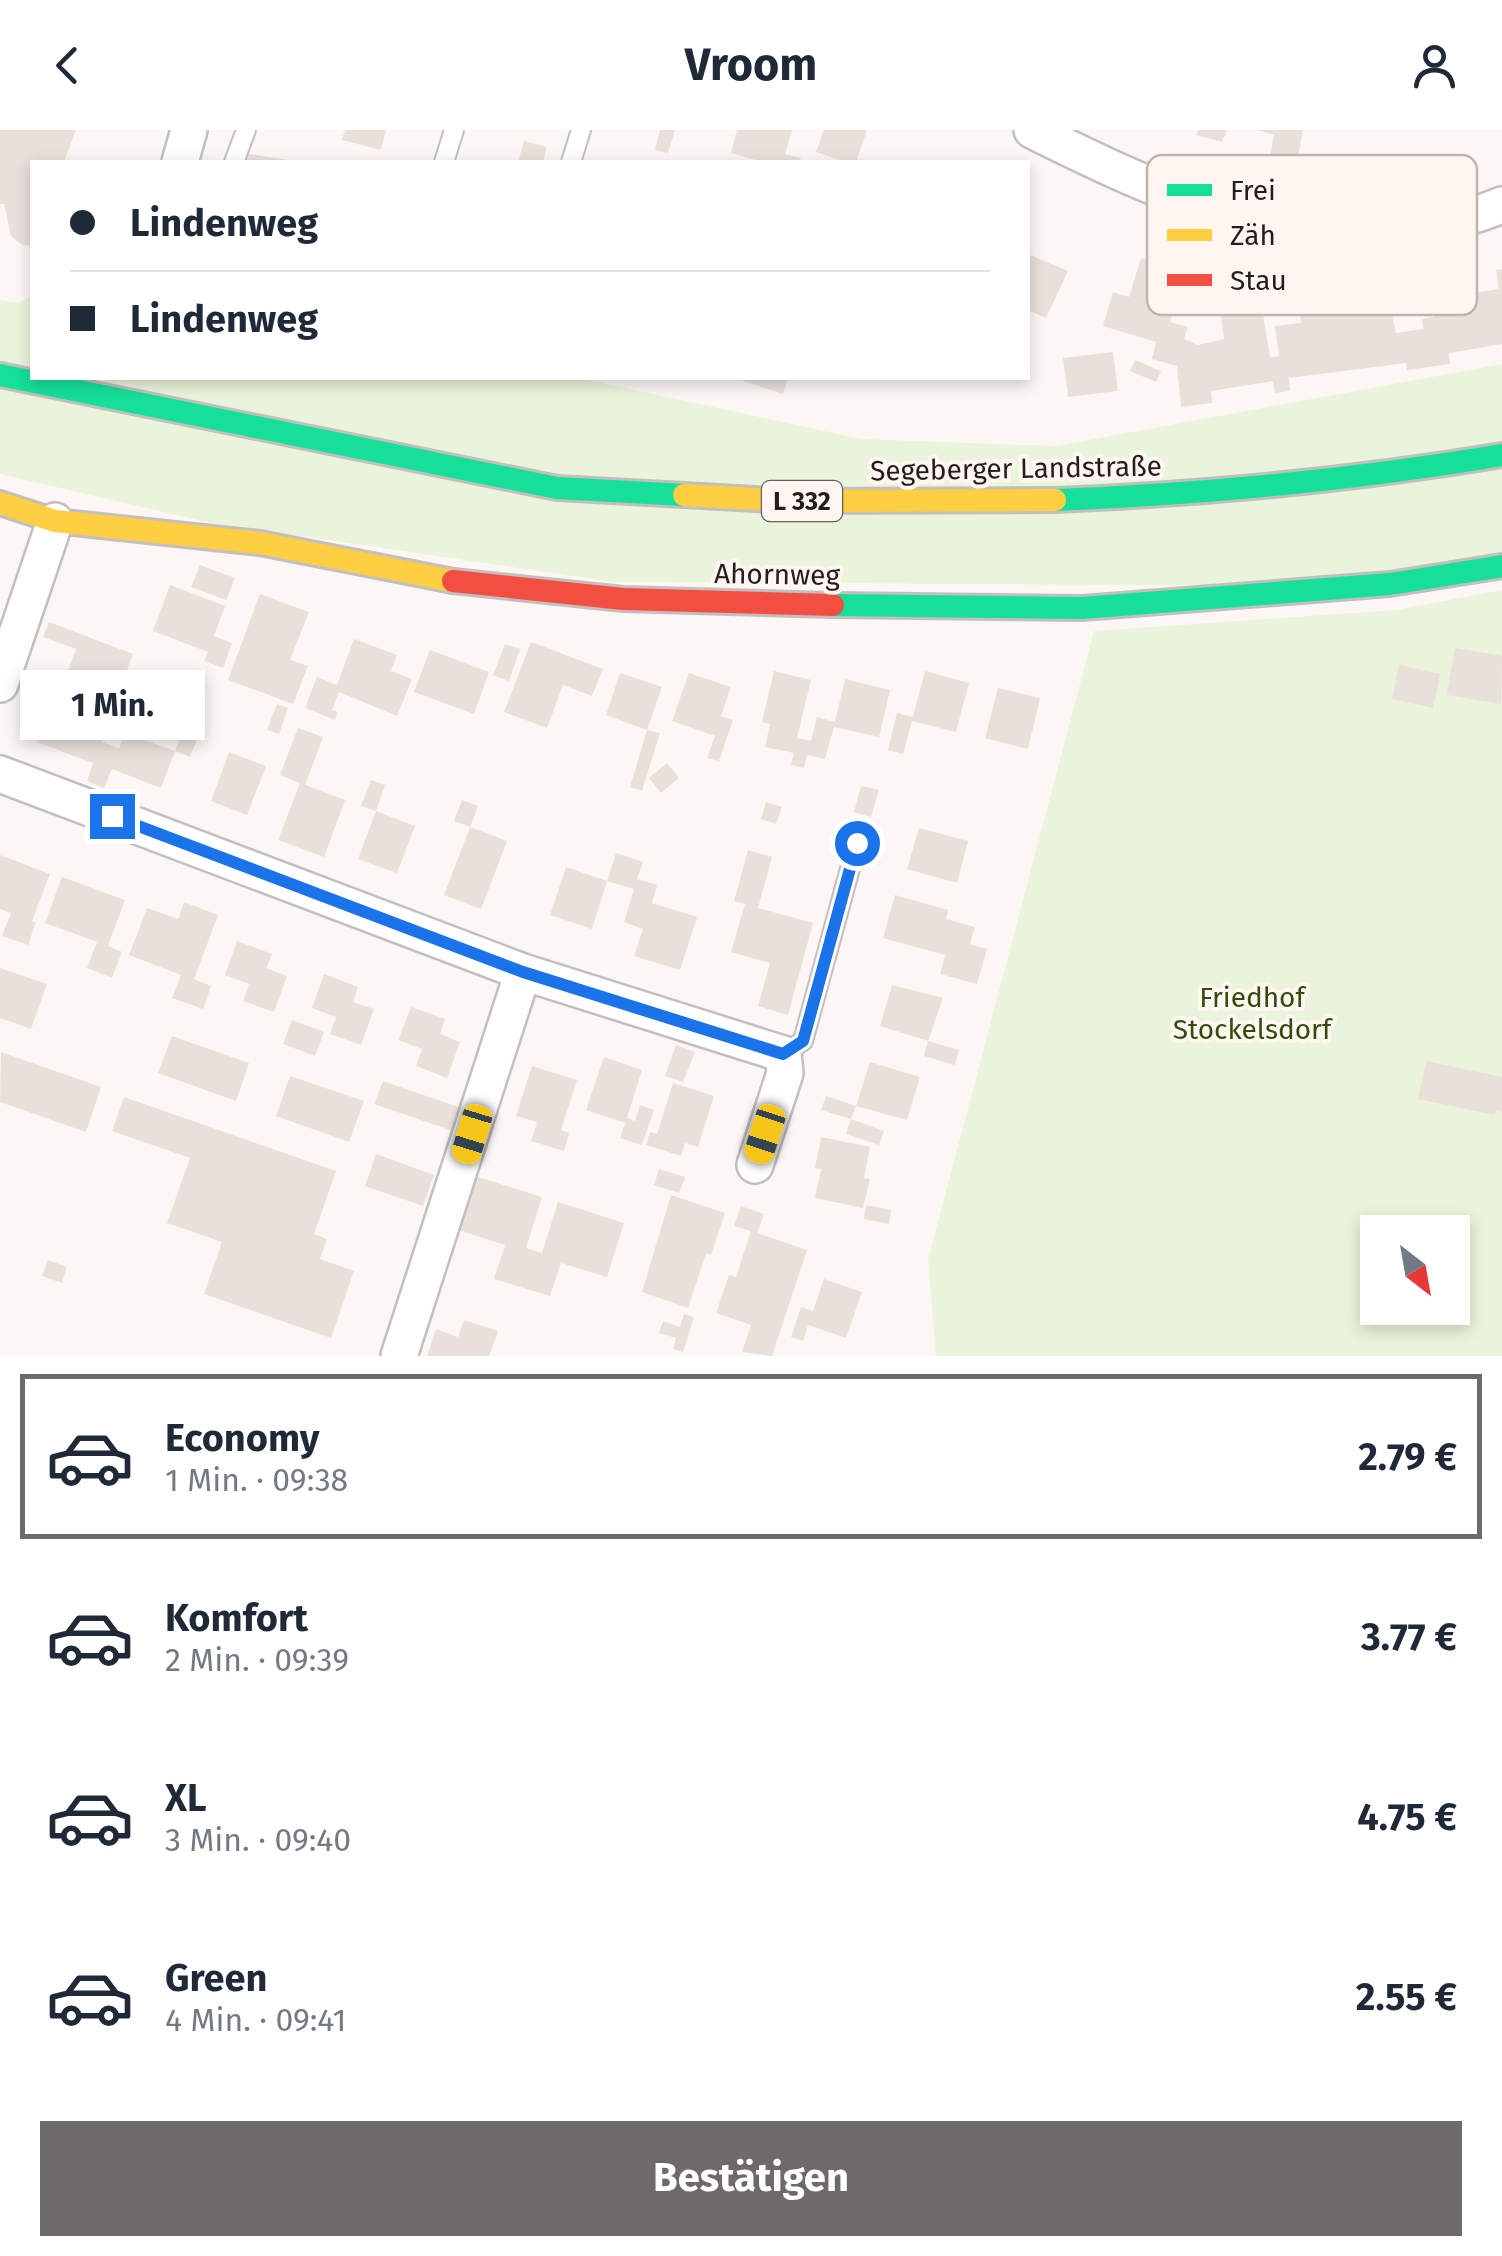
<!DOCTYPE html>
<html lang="de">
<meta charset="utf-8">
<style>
:root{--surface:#fff;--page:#f2f2f3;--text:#1f2937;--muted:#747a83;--line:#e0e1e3;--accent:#6e6a68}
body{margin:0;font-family:"Fira Sans",sans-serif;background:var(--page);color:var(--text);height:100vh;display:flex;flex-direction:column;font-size:38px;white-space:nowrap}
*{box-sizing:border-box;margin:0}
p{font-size:32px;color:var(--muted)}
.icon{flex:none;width:55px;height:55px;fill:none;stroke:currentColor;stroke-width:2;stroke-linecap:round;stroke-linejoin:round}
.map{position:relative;height:1226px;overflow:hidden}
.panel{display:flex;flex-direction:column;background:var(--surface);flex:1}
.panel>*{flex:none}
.guide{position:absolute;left:30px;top:30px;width:1000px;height:220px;border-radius:0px;box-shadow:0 5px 15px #0003;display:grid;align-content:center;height:220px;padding:0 40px;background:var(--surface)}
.needle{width:65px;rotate:149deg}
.tools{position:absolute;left:1360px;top:1085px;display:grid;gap:20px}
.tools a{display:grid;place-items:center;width:110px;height:110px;border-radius:0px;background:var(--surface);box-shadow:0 5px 15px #0003;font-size:50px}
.end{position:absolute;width:45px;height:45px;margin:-22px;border:12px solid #1a73e8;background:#fff;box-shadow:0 0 0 5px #fff}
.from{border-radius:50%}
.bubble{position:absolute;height:70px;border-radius:0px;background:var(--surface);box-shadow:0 5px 15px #0003;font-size:32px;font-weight:700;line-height:70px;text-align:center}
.car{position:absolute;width:30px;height:60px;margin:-30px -15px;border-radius:12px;box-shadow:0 0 8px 2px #0007;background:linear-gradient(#f5c518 24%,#345 0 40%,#f5c518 0 76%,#345 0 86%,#f5c518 0)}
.guide b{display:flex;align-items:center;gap:35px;height:95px;font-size:38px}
.guide b+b{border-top:2px solid var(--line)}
.guide i{width:25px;height:25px;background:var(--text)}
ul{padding:18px 0 0;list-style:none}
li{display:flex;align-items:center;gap:30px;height:165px;margin:0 20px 15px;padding:0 20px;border:5px solid transparent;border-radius:0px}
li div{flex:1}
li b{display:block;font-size:38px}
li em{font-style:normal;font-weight:700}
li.selected{border-color:var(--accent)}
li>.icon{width:90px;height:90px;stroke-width:1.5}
.cta{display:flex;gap:20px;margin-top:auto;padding:20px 40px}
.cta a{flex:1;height:115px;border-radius:0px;background:var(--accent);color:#fff;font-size:40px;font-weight:700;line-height:115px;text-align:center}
header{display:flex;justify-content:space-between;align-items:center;height:130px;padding:0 40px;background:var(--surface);font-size:45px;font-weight:700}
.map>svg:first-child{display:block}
.green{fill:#eaf4db;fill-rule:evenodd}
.building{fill:#e9e0da}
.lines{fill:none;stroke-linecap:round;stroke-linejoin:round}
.lane-casing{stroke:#c3bfbe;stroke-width:22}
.street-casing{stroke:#c3bfbe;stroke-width:40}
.fast-casing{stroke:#c3bfbe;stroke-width:28}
.slow-casing{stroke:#c3bfbe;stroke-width:28}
.jam-casing{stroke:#c3bfbe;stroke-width:28}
.lane{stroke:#fffefe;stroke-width:18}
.street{stroke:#fffefe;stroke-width:35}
.fast{stroke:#16e098;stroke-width:22}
.slow{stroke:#ffcf43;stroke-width:22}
.jam{stroke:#f24e42;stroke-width:22}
.route{stroke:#1a73e8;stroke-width:12}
.labels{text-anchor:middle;stroke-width:8;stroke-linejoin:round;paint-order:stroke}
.shield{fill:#fff6f2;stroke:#645f5c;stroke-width:2.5}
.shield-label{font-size:25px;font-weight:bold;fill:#221e1c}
.street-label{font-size:28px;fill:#221e1c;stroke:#fff6f2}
.park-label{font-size:28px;fill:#344c0b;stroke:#fff6f2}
.key{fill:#fff6f2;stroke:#bdb5b2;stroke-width:2.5}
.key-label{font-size:28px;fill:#221e1c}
</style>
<header><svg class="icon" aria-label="back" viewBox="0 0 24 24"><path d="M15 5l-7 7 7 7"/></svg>Vroom<svg class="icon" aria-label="person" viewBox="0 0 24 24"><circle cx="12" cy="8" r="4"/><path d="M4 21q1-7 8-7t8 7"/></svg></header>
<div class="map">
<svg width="1502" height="1226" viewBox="0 0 1502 1226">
<rect width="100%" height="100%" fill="#fcf7f5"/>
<path class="green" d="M32,166V248H579L861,309L1056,316L1502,234V427L1300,456L614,452L211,393L0,344V170L18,173Z
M1502,460V1226H936L928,1130L1094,501L1396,480ZM1378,1102H1452V1178H1378Z"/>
<path class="building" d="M0,0H76L64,32H32V116L22,115L11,106L4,74H0Z
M345,0H386L381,20L342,10Z
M660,0H675L668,23L655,20Z
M737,0H792L785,24L801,28L799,32H763L731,23Z
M824,0H867L857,29L864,32H845L816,22Z
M1198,0H1227L1222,12L1196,5Z
M1258,0H1303L1297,33L1270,28L1274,5Z
M524,11L547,17L543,32H518Z
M243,23L289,30V32H242Z
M1028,124L1068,141L1046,188L1028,180Z
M1141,128L1186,142L1170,192L1188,197L1184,209L1198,215L1224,209L1221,185L1262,178L1270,227L1279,226L1275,196L1301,193L1299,173L1338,168V171L1358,169L1361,183L1391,178L1396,203L1423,199L1422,189L1434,187L1429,162L1454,158L1456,166L1499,159L1496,140L1502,139V214L1449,223L1450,234L1407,240L1406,233L1289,248L1290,261L1275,263L1273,251L1211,261L1212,273L1181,277L1177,236L1152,229L1156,212L1103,196L1113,162L1129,167Z
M1113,222L1118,261L1068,267L1063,228Z
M1135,230L1161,241L1156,252L1130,241Z
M734,248H788L783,264Z
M200,435L235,448L226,470L191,457Z
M170,455L225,476L214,506L232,513L223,538L204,531L208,522L153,501Z
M260,464L309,482L290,530L308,536L293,574L228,550Z
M49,492L133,524L118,563L67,544L76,519L43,507Z
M354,509L397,525L391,541L412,549L397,586L339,562L332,580L338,582L335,590L305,578L317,547L337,555Z
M531,512L603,539L592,566L563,555L547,598L504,582Z
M505,514L520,519L509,551L493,545Z
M1455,518L1502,526L1501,574L1447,565Z
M430,520L489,542L474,584L414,562Z
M1399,535L1440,544L1433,578L1392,569Z
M774,541L811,550L797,608L811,611L817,587L835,592L845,549L890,560L879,607L834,597L825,629L807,625L804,638L791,635L794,623L765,617L770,594L762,592Z
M925,541L969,553L956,602L912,591L903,624L888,620L897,583L913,587Z
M620,543L662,557L647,600L606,585Z
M689,543L731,557L721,586L733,590L719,631L707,628L715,606L672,591Z
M998,558L1040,568L1028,619L985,608Z
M53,571L109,592L102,612L119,618L125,603L175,621L161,658L112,639L104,658L87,651L93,633L37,612Z
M277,574L288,578L279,604L267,600Z
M189,583L205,589L190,627L175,621Z
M298,598L323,607L305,655L345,670L324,727L278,710L300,653L280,645Z
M647,600L660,603L642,661L630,657Z
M229,622L266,636L247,685L211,671Z
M667,633L679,648L661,663L649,648Z
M371,650L385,655L376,681L415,696L397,743L358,729L376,681L361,676Z
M861,656L879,660L871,687L854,682Z
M462,670L478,676L470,697L454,691Z
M766,672L782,677L776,694L761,689Z
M470,697L507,711L481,779L444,765Z
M919,698L968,711L957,753L907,739Z
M748,720L772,727L758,778L813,793L788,885L758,876L770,833L731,822L745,774L734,771Z
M616,723L643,732L637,749L657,755L652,773L697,787L680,840L634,826L643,799L624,792L634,759L607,751L592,799L550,785L566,737L607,751Z
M0,725L50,744L32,791L36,792L28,815L2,806L11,783L0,779Z
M62,747L125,770L108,816L122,822L112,848L87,838L97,812L45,793Z
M895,765L948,780L946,789L975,797L970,814L987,819L977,854L940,844L945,825L883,808Z
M184,772L218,785L194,849L211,856L203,879L172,868L181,845L129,825L147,778L178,789Z
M237,811L272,824L266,838L287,846L274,882L243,871L249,854L225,845Z
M0,838L47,854L31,899L0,888Z
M324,844L358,857L353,872L374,879L361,915L330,904L336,887L312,878Z
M892,855L943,868L928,911L880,896Z
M411,877L445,889L440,904L460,912L447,948L416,936L422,919L398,910Z
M292,890L324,902L315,926L283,914Z
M172,906L249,933L236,971L158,943Z
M928,911L959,920L955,935L924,926Z
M676,915L695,922L683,952L665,946Z
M1,922L101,957L86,1002L0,972Z
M604,927L642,940L627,988L635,991L640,975L654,980L642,1015L620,1008L625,993L586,980Z
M1426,931L1502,947V982L1496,981L1495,985L1418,969Z
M870,932L920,947L907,990L856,976L851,989L821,980L826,966L856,976Z
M532,936L577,950L561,1000L569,1003L564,1021L531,1011L537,992L516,986Z
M290,946L364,971L349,1012L276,986Z
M383,951L461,978L453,1001L374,974Z
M673,953L714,966L698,1017L685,1013L681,1026L646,1015L650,1002L657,1004Z
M124,967L336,1041L314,1104L327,1109L320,1129L354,1141L331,1208L204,1164L222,1112L167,1093L190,1028L112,1001Z
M851,989L884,1001L879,1015L846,1004Z
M821,1007L870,1017L864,1048L870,1049L863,1078L815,1068L821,1039L815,1038Z
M376,1024L434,1045L423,1076L365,1056Z
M659,1039L685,1047L679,1063L654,1055Z
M472,1045L542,1067L526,1118L542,1123L558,1072L624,1093L607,1147L561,1133L550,1166L494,1149L505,1115L455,1099Z
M671,1065L725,1083L711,1125L706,1123L688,1178L642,1162Z
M866,1075L891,1080L889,1094L864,1089Z
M741,1076L764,1084L757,1103L807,1120L772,1226L742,1222L751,1195L716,1183L729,1145L736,1147L751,1101L734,1096Z
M48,1130L67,1137L62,1153L42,1146Z
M824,1149L862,1162L846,1208L808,1195L803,1211L791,1207L801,1177L813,1181Z
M684,1184L694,1187L683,1222L673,1219L676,1208L659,1203L663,1191L680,1197Z
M464,1190L498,1201L489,1226H427L436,1199L458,1207Z"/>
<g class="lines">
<defs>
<path id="lane" d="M234,32L246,0
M444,32L454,0
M571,32L581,0
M783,924L803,911L857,713"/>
<path id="street" d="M1032,0C1184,76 1333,143 1502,75
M180,32L189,0
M0,554L55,391
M0,644L523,842L783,924L785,943L755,1035
M399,1226L523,842"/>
<path id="fast" d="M0,245L557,358L684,365
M1055,370C1207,364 1352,350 1502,325
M833,475L1082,478L1390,454L1502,436"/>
<path id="slow" d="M684,365L792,371L1055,370
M0,373L55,391L260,413L453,451"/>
<path id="jam" d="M453,451L623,469L833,475"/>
</defs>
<use href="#lane" class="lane-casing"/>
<use href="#street" class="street-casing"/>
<use href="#fast" class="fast-casing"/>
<use href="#slow" class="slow-casing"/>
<use href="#jam" class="jam-casing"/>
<use href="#lane" class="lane"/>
<use href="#street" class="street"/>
<use href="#fast" class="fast"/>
<use href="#slow" class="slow"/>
<use href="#jam" class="jam"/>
</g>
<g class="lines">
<path class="route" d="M112,686L523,842L783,924L803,911L857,713"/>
</g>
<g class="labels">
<rect class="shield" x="762" y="351" width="80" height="40" rx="8"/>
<g class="shield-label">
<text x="802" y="380">L 332</text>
</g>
<g class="street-label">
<text transform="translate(1016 338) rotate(-1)" y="10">Segeberger Landstraße</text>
<text transform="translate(777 444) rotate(1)" y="10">Ahornweg</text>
</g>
<g class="park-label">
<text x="1252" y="877">Friedhof<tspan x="1252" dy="32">Stockelsdorf</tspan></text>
</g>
</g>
<rect x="1147" y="25" width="330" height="160" rx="15" class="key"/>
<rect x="1167" y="54" width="45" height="12" fill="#16e098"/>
<rect x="1167" y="99" width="45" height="12" fill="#ffcf43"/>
<rect x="1167" y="144" width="45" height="12" fill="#f24e42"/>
<g class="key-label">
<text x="1230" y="70">Frei</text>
<text x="1230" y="115">Zäh</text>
<text x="1230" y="160">Stau</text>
</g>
</svg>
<div class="tools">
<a><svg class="needle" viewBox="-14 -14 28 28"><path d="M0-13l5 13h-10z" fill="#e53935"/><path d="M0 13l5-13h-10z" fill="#747a83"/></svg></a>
</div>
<i class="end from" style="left:857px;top:713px"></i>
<i class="end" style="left:112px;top:686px"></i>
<div class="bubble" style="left:20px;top:540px;width:185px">1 Min.</div>
<i class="car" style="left:472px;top:1004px;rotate:197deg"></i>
<i class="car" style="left:765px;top:1004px;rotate:198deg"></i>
<div class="guide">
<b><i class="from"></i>Lindenweg</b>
<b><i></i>Lindenweg</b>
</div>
</div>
<section class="panel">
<ul>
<li class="selected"><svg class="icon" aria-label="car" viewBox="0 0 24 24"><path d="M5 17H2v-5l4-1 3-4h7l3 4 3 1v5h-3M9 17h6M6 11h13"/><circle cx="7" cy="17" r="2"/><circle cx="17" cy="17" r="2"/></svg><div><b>Economy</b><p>1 Min. · 09:38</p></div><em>2.79 €</em></li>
<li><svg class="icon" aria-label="car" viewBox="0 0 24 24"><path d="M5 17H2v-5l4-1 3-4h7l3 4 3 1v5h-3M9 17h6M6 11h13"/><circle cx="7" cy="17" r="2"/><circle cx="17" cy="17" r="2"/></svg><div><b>Komfort</b><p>2 Min. · 09:39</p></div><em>3.77 €</em></li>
<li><svg class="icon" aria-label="car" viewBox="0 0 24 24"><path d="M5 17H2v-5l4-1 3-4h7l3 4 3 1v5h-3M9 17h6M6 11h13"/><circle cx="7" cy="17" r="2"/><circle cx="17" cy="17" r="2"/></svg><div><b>XL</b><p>3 Min. · 09:40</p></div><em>4.75 €</em></li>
<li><svg class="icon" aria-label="car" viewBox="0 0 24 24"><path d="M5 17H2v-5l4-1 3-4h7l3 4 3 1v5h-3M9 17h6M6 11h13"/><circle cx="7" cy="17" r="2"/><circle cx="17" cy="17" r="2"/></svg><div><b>Green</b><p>4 Min. · 09:41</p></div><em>2.55 €</em></li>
</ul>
<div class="cta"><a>Bestätigen</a></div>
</section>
